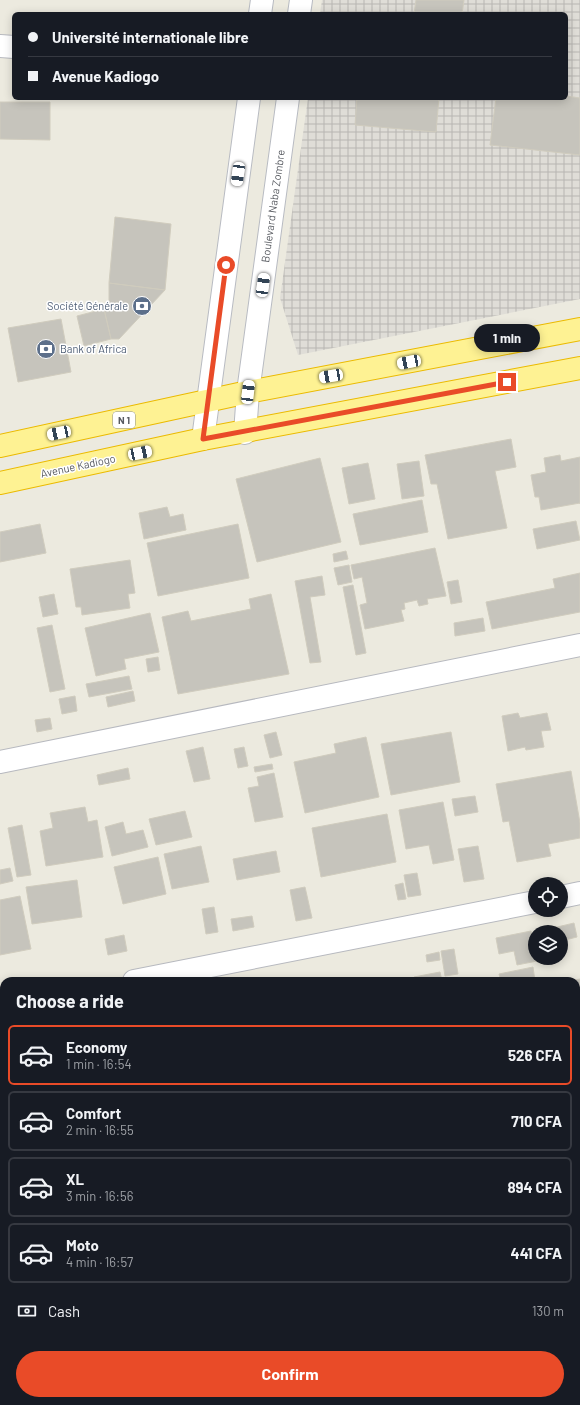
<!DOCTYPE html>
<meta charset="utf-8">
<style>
:root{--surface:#171b24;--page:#20242c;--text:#f1f3f6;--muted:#9ea1a6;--line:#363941;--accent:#e94b28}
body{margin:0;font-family:Barlow,sans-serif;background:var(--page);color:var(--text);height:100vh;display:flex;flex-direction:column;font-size:15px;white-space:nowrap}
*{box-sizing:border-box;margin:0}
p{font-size:13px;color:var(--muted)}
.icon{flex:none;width:22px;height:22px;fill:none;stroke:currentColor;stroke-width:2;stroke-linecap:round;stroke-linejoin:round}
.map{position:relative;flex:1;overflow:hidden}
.sheet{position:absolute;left:0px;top:977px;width:580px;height:428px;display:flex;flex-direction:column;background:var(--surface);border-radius:12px 12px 0 0;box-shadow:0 2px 10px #0003}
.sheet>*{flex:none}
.guide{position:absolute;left:12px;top:12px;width:556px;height:88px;border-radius:6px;box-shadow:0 2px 10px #0003;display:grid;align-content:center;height:88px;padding:0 16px;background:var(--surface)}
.buttons{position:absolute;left:528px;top:877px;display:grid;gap:8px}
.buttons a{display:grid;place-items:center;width:40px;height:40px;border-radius:50%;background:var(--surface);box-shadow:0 2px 10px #0003;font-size:20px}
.end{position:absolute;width:18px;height:18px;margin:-9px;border:5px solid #e94b28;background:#fff;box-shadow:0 0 0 2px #fff}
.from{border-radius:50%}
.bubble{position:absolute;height:28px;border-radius:14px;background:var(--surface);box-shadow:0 2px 10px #0003;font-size:13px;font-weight:700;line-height:28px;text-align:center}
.car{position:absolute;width:12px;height:24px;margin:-12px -6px;border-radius:5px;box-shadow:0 0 3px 1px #0007;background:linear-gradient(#fff 24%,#345 0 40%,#fff 0 76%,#345 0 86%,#fff 0)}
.guide b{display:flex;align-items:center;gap:14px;height:38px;font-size:15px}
.guide b+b{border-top:1px solid var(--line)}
.guide i{width:10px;height:10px;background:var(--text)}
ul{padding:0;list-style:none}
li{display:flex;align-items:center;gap:12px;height:60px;margin:0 8px 6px;padding:0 8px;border:2px solid var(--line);border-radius:6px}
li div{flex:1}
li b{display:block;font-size:15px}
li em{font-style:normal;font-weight:700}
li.selected{border-color:var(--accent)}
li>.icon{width:36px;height:36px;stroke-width:1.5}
h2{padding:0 16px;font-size:18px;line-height:48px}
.pay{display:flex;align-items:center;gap:10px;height:44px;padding:0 16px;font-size:15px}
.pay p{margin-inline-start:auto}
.action{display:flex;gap:8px;margin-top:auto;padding:8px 16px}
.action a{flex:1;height:46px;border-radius:24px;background:var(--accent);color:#fff;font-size:16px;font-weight:700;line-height:46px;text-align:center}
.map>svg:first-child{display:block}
.industrial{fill:url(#industrial-grid)}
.building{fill:#c6c4bc;stroke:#d0ccbe}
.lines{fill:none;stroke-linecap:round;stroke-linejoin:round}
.minor-casing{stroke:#b7b9bf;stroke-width:24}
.secondary-casing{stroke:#b8bbc2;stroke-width:24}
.trunk-casing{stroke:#ebba00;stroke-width:24}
.minor{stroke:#fff;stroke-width:22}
.secondary{stroke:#fff;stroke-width:22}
.trunk{stroke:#fef293;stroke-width:22}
.route{stroke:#e94b28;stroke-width:5}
.labels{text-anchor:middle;stroke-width:3;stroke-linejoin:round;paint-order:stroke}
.shield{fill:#fff;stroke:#8a8c90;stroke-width:1}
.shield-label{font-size:10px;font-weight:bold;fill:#585b61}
.street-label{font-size:11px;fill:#585b61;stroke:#fff}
.service-label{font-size:11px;fill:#4e5e75;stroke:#fff;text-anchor:end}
</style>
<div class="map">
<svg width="580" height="1405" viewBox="0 0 580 1405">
<defs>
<pattern id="industrial-grid" width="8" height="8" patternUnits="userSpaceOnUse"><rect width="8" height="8" fill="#dfddd7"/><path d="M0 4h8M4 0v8" fill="none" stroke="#b8b6b2"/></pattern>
</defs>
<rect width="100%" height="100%" fill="#eceadf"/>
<path class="industrial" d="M322,0H580V299L298,355L280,298L308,98H566V14H320Z"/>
<path class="building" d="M416,0H464L462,14H414Z
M566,96L580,98V155L490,145L496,98H566Z
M357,98H439L436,132L355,125Z
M0,102H50V140L0,139Z
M115,217L171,224L165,290L109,283Z
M109,283L165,290L119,339H111L104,309L109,301Z
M104,309L111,339L84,346L77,316Z
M61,319L71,372L18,382L8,328Z
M511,439L516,467L495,471L507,528L448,539L437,484H431L425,455Z
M560,455L561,461L580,457V504V503L541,510L539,497H535L531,475L546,472L544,458Z
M320,458L341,542L257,562L236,479Z
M419,461L424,496L402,499L397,464Z
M368,463L375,499L349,504L342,468Z
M422,500L428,532L360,545L353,514Z
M167,507L170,517L183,514L186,530L144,539L139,513Z
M576,521L580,540L537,549L533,529Z
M40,524L46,553L0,562V532Z
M238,524L249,578L158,596L147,543Z
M435,548L446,596L427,599L428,604L419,606L417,600L404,603L405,609L401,610L404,621L365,629L360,605L367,603L362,577L354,579L351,565Z
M346,551L348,559L334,562L333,554Z
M130,560L135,593L128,594L130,608L82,615L81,607H76L70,569Z
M349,565L352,582L338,585L334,568Z
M580,573V612L492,629L486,602L555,588L553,579Z
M322,576L325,595L310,597L321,662L310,663L295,581Z
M458,580L462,602L451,604L447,582Z
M353,585L366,653L356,655L343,587Z
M54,594L58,614L43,617L39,597Z
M271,594L289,674L178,694L162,617L188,611L191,621L251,609L249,599Z
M150,613L159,652L124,659L126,669L96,676L85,628Z
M483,618L485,631L455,636L454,623Z
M52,625L65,689L50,692L37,628Z
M158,657L160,670L148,672L146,659Z
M129,676L132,689L89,697L86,684Z
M133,691L135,701L108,707L106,697Z
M75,696L77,711L62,714L59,699Z
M518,713L520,718L547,713L551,730L541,731L544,747L526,750L525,747L508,751L502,716Z
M50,718L52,729L37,732L35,720Z
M276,732L282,755L270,758L264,735Z
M451,732L460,782L391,795L381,744Z
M366,737L379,797L305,813L294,762L336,753L334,744Z
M203,747L210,779L194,782L186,751Z
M244,747L248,766L238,768L234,749Z
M272,764L273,769L255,772L254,767Z
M128,768L130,779L99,785L97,775Z
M571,771L580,823V838L548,844L551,856L517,862L509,821L503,822L496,784Z
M274,773L283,817L255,822L248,788L259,786L257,777Z
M475,796L478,812L455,816L452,799Z
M443,802L454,860L433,864L429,845L406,849L399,810Z
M85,807L88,822L97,820L103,857L46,866L40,831L53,828L50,813Z
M185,811L192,837L156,845L149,819Z
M387,814L396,862L321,877L312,828Z
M123,822L126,834L143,830L148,847L112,856L105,827Z
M22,825L31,875L17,877L8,828Z
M201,846L209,882L172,889L164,854Z
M478,846L484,879L464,882L458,849Z
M276,851L280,872L237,880L233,859Z
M158,857L166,894L123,904L114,867Z
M10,868L13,881L0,884V870Z
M417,873L421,895L408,897L404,875Z
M77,880L82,917L32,924L26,887Z
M403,883L406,899L398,900L395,885Z
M305,887L312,918L296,921L290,890Z
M20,896L31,949L0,955V900Z
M214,907L218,932L206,934L202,909Z
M252,916L254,927L233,931L231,919Z
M574,923L577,937L561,941V932H554L553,928Z
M531,931L537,961L517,965L514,951L499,954L496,938Z
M124,935L127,951L108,955L105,939Z
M454,949L458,974L445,976L441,951Z
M439,952L440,960L427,962L426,955Z
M533,967L535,981H501L499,974Z
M440,972L442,981H415L414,977Z
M580,979V999L576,1000V981H569Z
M576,1019L580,1037V1071L576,1072Z
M4,1039V1058H3L0,1040Z
M0,1069H4V1106L0,1107Z
M580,1077V1086L576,1087V1078Z
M4,1160V1194L0,1174V1161Z
M579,1201L580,1217H576V1202Z
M580,1231V1240L576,1241V1232Z
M580,1243V1278H576V1244Z
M576,1295H580V1330L576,1331Z
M4,1313V1334L1,1314Z
M67,1401H77L78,1405H43Z
M86,1401H114V1405H87Z
M128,1401H213V1402L196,1405H129Z
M223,1401H311L312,1405H224Z
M400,1401H413L414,1405H381Z"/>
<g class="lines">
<defs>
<path id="minor" d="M0,46L14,47
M0,762L580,645
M561,897L580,893
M134,981L535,902
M0,1007H4
M576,1156L580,1155
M0,1264L4,1263"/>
<path id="secondary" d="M260,14L262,0
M299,14L301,0
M245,433L248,392L288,98
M203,439L249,98"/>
<path id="trunk" d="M0,446L248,392L580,329
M0,483L203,439L580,368"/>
</defs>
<use href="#minor" class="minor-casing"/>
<use href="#secondary" class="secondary-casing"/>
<use href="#trunk" class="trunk-casing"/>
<use href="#minor" class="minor"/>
<use href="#secondary" class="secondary"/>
<use href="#trunk" class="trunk"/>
</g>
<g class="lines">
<path class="route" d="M226,265L203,439L507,382"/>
</g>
<defs>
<symbol id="bank-disc" viewBox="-11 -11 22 22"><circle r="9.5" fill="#5c6f8a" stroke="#fff"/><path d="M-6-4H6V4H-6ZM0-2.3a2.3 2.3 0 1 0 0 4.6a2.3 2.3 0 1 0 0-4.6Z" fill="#fff"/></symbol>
</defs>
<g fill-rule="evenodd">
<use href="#bank-disc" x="131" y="295" width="22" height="22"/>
<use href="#bank-disc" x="35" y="338" width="22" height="22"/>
</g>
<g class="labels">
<rect class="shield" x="113" y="412" width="22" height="16" rx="3"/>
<g class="shield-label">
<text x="124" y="424">N 1</text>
</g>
<g class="street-label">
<text transform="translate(273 206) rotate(-82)" y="4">Boulevard Naba Zombre</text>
<text transform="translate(78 466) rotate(-12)" y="4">Avenue Kadiogo</text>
</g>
<g class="service-label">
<text x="128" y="310">Société Générale</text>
<text x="60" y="353" text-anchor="start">Bank of Africa</text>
</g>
</g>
</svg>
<div class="buttons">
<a><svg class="icon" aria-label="locate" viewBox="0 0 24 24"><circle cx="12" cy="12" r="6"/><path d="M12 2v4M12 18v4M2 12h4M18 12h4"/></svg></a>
<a><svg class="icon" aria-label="layers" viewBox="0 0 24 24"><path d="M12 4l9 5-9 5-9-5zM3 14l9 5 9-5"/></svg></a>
</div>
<i class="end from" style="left:226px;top:265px"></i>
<i class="end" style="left:507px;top:382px"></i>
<div class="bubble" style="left:474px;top:324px;width:66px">1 min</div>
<i class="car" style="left:238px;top:174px;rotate:188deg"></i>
<i class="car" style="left:263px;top:285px;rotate:8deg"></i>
<i class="car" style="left:409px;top:362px;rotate:259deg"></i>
<i class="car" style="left:331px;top:376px;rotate:260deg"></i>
<i class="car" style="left:248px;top:392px;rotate:7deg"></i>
<i class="car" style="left:59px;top:433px;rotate:258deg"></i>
<i class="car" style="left:140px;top:453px;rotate:78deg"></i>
<div class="guide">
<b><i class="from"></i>Université internationale libre</b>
<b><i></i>Avenue Kadiogo</b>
</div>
<section class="sheet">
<h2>Choose a ride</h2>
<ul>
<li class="selected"><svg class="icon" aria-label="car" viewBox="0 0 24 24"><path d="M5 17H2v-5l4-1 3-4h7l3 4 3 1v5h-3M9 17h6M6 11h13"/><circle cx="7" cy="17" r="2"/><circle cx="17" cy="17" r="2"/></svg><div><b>Economy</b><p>1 min · 16:54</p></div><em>526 CFA</em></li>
<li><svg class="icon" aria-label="car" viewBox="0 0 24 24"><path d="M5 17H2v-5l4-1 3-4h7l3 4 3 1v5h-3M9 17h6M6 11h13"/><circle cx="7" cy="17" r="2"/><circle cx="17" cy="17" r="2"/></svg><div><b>Comfort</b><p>2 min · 16:55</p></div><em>710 CFA</em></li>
<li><svg class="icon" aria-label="car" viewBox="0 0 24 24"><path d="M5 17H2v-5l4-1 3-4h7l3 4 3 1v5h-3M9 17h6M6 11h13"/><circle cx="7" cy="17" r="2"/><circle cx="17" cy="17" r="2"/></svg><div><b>XL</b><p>3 min · 16:56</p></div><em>894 CFA</em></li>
<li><svg class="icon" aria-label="car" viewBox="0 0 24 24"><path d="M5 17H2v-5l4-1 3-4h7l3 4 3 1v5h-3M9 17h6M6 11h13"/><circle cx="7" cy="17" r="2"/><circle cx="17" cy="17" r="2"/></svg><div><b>Moto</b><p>4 min · 16:57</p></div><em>441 CFA</em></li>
</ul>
<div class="pay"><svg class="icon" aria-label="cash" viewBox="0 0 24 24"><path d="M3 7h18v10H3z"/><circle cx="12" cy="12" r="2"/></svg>Cash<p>130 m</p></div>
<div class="action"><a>Confirm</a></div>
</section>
</div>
